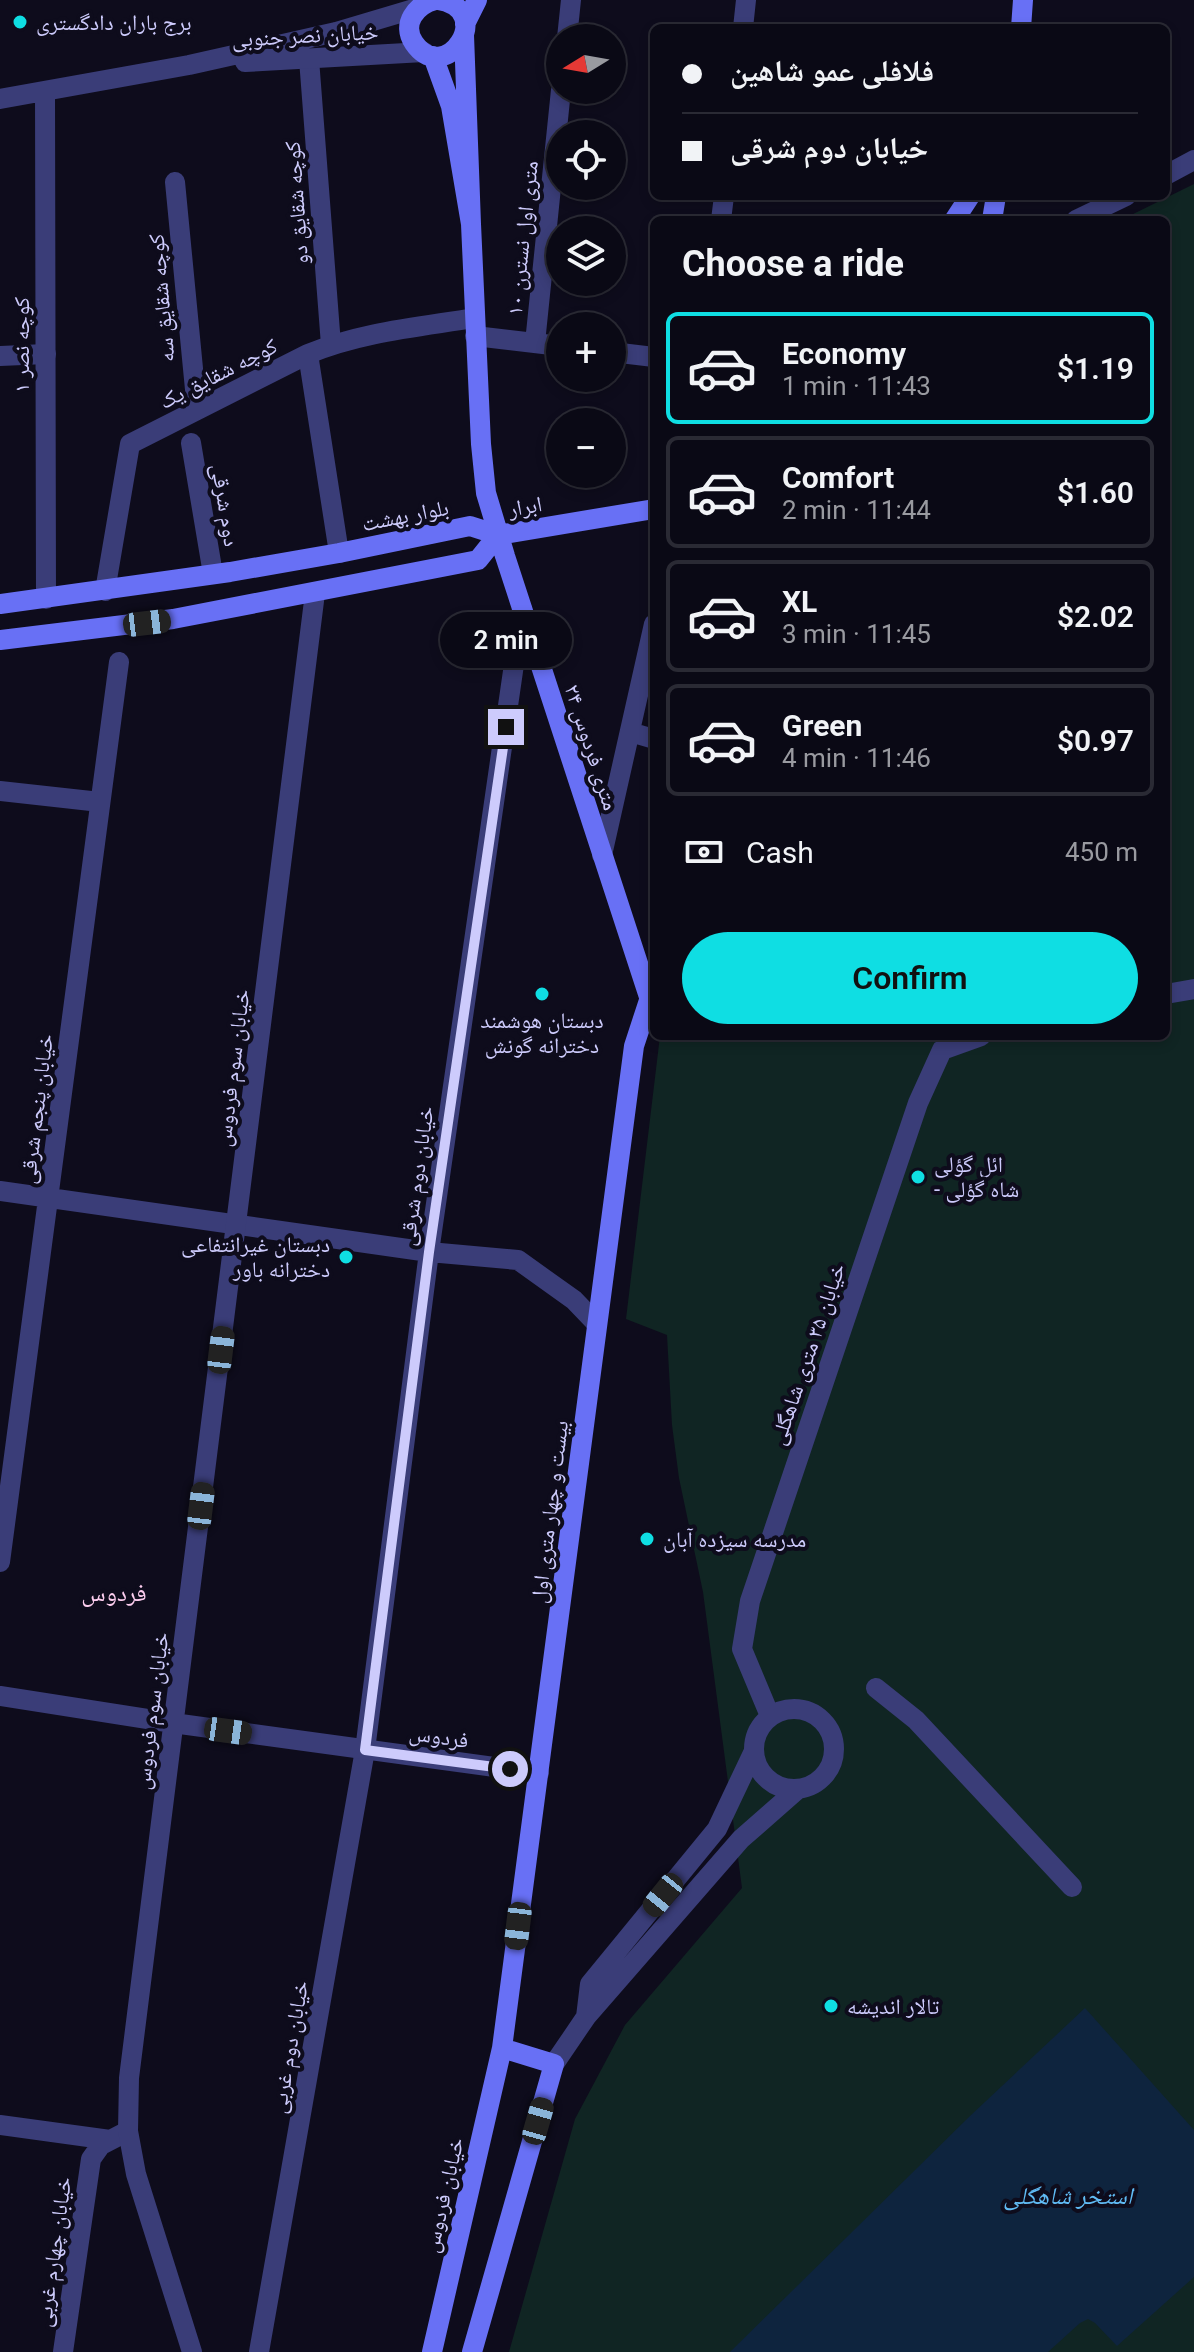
<!DOCTYPE html>
<meta charset="utf-8">
<style>
:root{--surface:#0a0915;--page:#181722;--text:#f1f3f6;--muted:#999aa0;--line:#2a2a34;--accent:#0fdee3}
body{margin:0;font-family:Roboto,"Noto Naskh Arabic",sans-serif;background:var(--page);color:var(--text);height:100vh;display:flex;flex-direction:column;font-size:30px;white-space:nowrap}
*{box-sizing:border-box;margin:0}
p{font-size:26px;color:var(--muted)}
.icon{flex:none;width:44px;height:44px;fill:none;stroke:currentColor;stroke-width:2;stroke-linecap:round;stroke-linejoin:round}
.map{position:relative;flex:1;overflow:hidden}
.side{position:absolute;left:650px;top:216px;width:520px;height:824px;display:flex;flex-direction:column;background:var(--surface);border-radius:12px;box-shadow:0 4px 12px #0003,0 0 0 2px var(--line)}
.side>*{flex:none}
.guide{position:absolute;left:650px;top:24px;width:520px;height:176px;border-radius:12px;box-shadow:0 4px 12px #0003,0 0 0 2px var(--line);display:grid;align-content:center;height:176px;padding:0 32px;background:var(--surface)}
.needle{width:52px;rotate:259deg}
.fabs{position:absolute;left:546px;top:24px;display:grid;gap:16px}
.fabs a{display:grid;place-items:center;width:80px;height:80px;border-radius:50%;background:var(--surface);box-shadow:0 4px 12px #0003,0 0 0 2px var(--line);font-size:40px}
.end{position:absolute;width:36px;height:36px;margin:-18px;border:10px solid #cdcbfc;background:#111;box-shadow:0 0 0 4px #111}
.from{border-radius:50%}
.bubble{position:absolute;height:56px;border-radius:28px;background:var(--surface);box-shadow:0 4px 12px #0003,0 0 0 2px var(--line);font-size:26px;font-weight:600;line-height:56px;text-align:center}
.car{position:absolute;width:24px;height:48px;margin:-24px -12px;border-radius:10px;box-shadow:0 0 6px 2px #0007;background:linear-gradient(#222 24%,#8ab4d8 0 40%,#222 0 76%,#8ab4d8 0 86%,#222 0)}
.guide b{display:flex;align-items:center;gap:28px;height:76px;font-size:30px}
.guide b+b{border-top:2px solid var(--line)}
.guide i{width:20px;height:20px;background:var(--text)}
ul{padding:0;list-style:none}
li{display:flex;align-items:center;gap:24px;height:112px;margin:0 16px 12px;padding:0 16px;border:4px solid var(--line);border-radius:12px}
li div{flex:1}
li b{display:block;font-size:30px}
li em{font-style:normal;font-weight:600}
li.active{border-color:var(--accent)}
li>.icon{width:72px;height:72px;stroke-width:1.5}
h2{padding:0 32px;font-size:36px;line-height:96px}
.pay{display:flex;align-items:center;gap:20px;height:88px;padding:0 32px;font-size:30px}
.pay p{margin-inline-start:auto}
.primary-button{display:flex;gap:16px;margin-top:auto;padding:16px 32px}
.primary-button a{flex:1;height:92px;border-radius:48px;background:var(--accent);color:#111;font-size:32px;font-weight:600;line-height:92px;text-align:center}
.map>svg:first-child{display:block}
.green{fill:#102523}
.water{fill:#0e243e}
.lines{fill:none;stroke-linecap:round;stroke-linejoin:round}
.minor{stroke:#3a3d78;stroke-width:20}
.tertiary{stroke:#3a3d78;stroke-width:20}
.secondary{stroke:#6870f5;stroke-width:20}
.route{stroke:#cdcbfc;stroke-width:10}
.poi-dot{fill:#0fdee3;stroke:#0e0c1c;stroke-width:3}
.labels{text-anchor:middle;stroke-width:8;stroke-linejoin:round;paint-order:stroke}
.poi-label{font-size:22px;fill:#cdcbfc;stroke:#0e0c1c;text-anchor:start}
.street-label{font-size:22px;fill:#cdcbfc;stroke:#0e0c1c}
.neighbourhood-label{font-size:24px;fill:#fccdee;stroke:#0e0c1c}
.water-label{font-size:24px;font-style:italic;fill:#60bbf4;stroke:#0e0c1c}
</style>
<div class="map">
<svg width="1194" height="2352" viewBox="0 0 1194 2352">
<rect width="100%" height="100%" fill="#0e0c1c"/>
<path class="green" d="M1194,184V2352H509L575,2119L625,2025L742,1888L703,1592L679,1478L672,1425L667,1335L626,1319L660,1036H1166V220H1121Z"/>
<path class="water" d="M1085,2008L1194,2130V2277L1117,2346L1095,2323L1088,2319L1080,2323L1048,2352H730L970,2116Z"/>
<g class="lines">
<path class="minor" d="M743,28L746,0
M567,38L571,0
M309,59L331,345
M1166,175L1194,160
M175,182L197,410
M721,220L724,196
M1076,220L1126,196
M475,336L560,346
M535,343L561,90
M612,352L654,357
M308,354L339,553
M0,356L46,354
M191,443L213,574
M105,591L130,444L308,354C361,332 419,327 474,318
M630,732L654,739
M0,791L100,802
M602,855L654,624
M0,1191L429,1252L518,1260L574,1300L597,1324
M0,1562L119,662
M0,2125L110,2140
M63,2352L91,2159L101,2145L128,2131
M259,2352L365,1750L429,1252L522,609"/>
<path class="tertiary" d="M245,62L424,52
M45,91L46,599
M0,99L189,65L336,32L417,8
M1166,994L1194,989
M876,1688L916,1720L1072,1887
M0,1696L173,1723L539,1773
M754 1749a40 40 0 1 1 80 0a40 40 0 1 1-80 0Z
M770,1716L742,1649L750,1601L918,1103L942,1050L981,1036
M586,2017L590,1984L717,1829L753,1753
M554,2064L586,2017L741,1839L798,1789
M192,2352L136,2174L128,2131L129,2078L315,593"/>
<path class="secondary" d="M435,0C416,5 401,24 414,43C445,88 498,10 438,0
M465,24L477,0
M1021,28L1023,0
M433,56L451,106L471,224L464,35
M955,219L970,196
M992,220L996,196
M471,224L481,444L486,493L505,556L649,997
M0,604L230,572L339,553L470,526L498,535L654,509
M0,640L173,619L478,560L498,535
M432,2352L502,2048L634,1046L654,985
M472,2352L554,2064L502,2048"/>
</g>
<g class="lines">
<path class="route" d="M506,727L429,1252L365,1750L510,1769"/>
</g>
<g class="poi-dot">
<circle cx="20" cy="22" r="8"/>
<circle cx="542" cy="994" r="8"/>
<circle cx="918" cy="1177" r="8"/>
<circle cx="346" cy="1257" r="8"/>
<circle cx="647" cy="1539" r="8"/>
<circle cx="831" cy="2006" r="8"/>
</g>
<g class="labels">
<g class="poi-label">
<text x="36" y="30">برج باران دادگستری</text>
<text x="542" y="1028" text-anchor="middle">دبستان هوشمند<tspan x="542" dy="25">دخترانه گونش</tspan></text>
<text x="934" y="1172">ائل گؤلی<tspan x="934" dy="25">- شاه گؤلی</tspan></text>
<text x="330" y="1252" text-anchor="end">دبستان غیرانتفاعی<tspan x="330" dy="25">دخترانه باور</tspan></text>
<text x="663" y="1547">مدرسه سیزده آبان</text>
<text x="847" y="2014">تالار اندیشه</text>
</g>
<g class="street-label">
<text transform="translate(305 35) rotate(-3)" y="8">خیابان نصر جنوبی</text>
<text transform="translate(296 203) rotate(-94)" y="8">کوچه شقایق دو</text>
<text transform="translate(522 238) rotate(-84)" y="8">۱۰ متری اول نسترن</text>
<text transform="translate(161 298) rotate(-95)" y="8">کوچه شقایق سه</text>
<text transform="translate(21 345) rotate(-90)" y="8">کوچه نصر ۱</text>
<text transform="translate(218 373) rotate(-27)" y="8">کوچه شقایق یک</text>
<text transform="translate(226 505) rotate(81)" y="8">دوم شرقی</text>
<text transform="translate(525 506) rotate(-10)" y="8">ابرار</text>
<text transform="translate(405 515) rotate(-11)" y="8">بلوار بهشت</text>
<text transform="translate(592 747) rotate(72)" y="8">۲۴ متری فردوس</text>
<text transform="translate(232 1068) rotate(-83)" y="8">خیابان سوم فردوس</text>
<text transform="translate(36 1109) rotate(-83)" y="8">خیابان پنجم شرقی</text>
<text transform="translate(416 1176) rotate(-82)" y="8">خیابان دوم شرقی</text>
<text transform="translate(807 1354) rotate(-71)" y="8">خیابان ۳۵ متری شاهگلی</text>
<text transform="translate(549 1512) rotate(-83)" y="8">بیست و چهار متری اول</text>
<text transform="translate(151 1711) rotate(-83)" y="8">خیابان سوم فردوس</text>
<text transform="translate(439 1736) rotate(8)" y="8">فردوس</text>
<text transform="translate(289 2047) rotate(-80)" y="8">خیابان دوم غربی</text>
<text transform="translate(443 2195) rotate(-77)" y="8">خیابان فردوس</text>
<text transform="translate(53 2252) rotate(-82)" y="8">خیابان چهارم غربی</text>
</g>
<g class="neighbourhood-label">
<text x="114" y="1601">فردوس</text>
</g>
<g class="water-label">
<text x="1068" y="2204">استخر شاهگلی</text>
</g>
</g>
</svg>
<div class="fabs">
<a><svg class="needle" viewBox="-14 -14 28 28"><path d="M0-13l5 13h-10z" fill="#e53935"/><path d="M0 13l5-13h-10z" fill="#999aa0"/></svg></a>
<a><svg class="icon" aria-label="locate" viewBox="0 0 24 24"><circle cx="12" cy="12" r="6"/><path d="M12 2v4M12 18v4M2 12h4M18 12h4"/></svg></a>
<a><svg class="icon" aria-label="layers" viewBox="0 0 24 24"><path d="M12 4l9 5-9 5-9-5zM3 14l9 5 9-5"/></svg></a>
<a>+</a>
<a>−</a>
</div>
<i class="end from" style="left:510px;top:1769px"></i>
<i class="end" style="left:506px;top:727px"></i>
<div class="bubble" style="left:440px;top:612px;width:132px">2 min</div>
<i class="car" style="left:147px;top:623px;rotate:83deg"></i>
<i class="car" style="left:221px;top:1350px;rotate:7deg"></i>
<i class="car" style="left:201px;top:1506px;rotate:7deg"></i>
<i class="car" style="left:228px;top:1731px;rotate:98deg"></i>
<i class="car" style="left:663px;top:1895px;rotate:219deg"></i>
<i class="car" style="left:518px;top:1926px;rotate:187deg"></i>
<i class="car" style="left:538px;top:2121px;rotate:16deg"></i>
<div class="guide">
<b><i class="from"></i>فلافلی عمو شاهین</b>
<b><i></i>خیابان دوم شرقی</b>
</div>
<section class="side">
<h2>Choose a ride</h2>
<ul>
<li class="active"><svg class="icon" aria-label="car" viewBox="0 0 24 24"><path d="M5 17H2v-5l4-1 3-4h7l3 4 3 1v5h-3M9 17h6M6 11h13"/><circle cx="7" cy="17" r="2"/><circle cx="17" cy="17" r="2"/></svg><div><b>Economy</b><p>1 min · 11:43</p></div><em>$1.19</em></li>
<li><svg class="icon" aria-label="car" viewBox="0 0 24 24"><path d="M5 17H2v-5l4-1 3-4h7l3 4 3 1v5h-3M9 17h6M6 11h13"/><circle cx="7" cy="17" r="2"/><circle cx="17" cy="17" r="2"/></svg><div><b>Comfort</b><p>2 min · 11:44</p></div><em>$1.60</em></li>
<li><svg class="icon" aria-label="car" viewBox="0 0 24 24"><path d="M5 17H2v-5l4-1 3-4h7l3 4 3 1v5h-3M9 17h6M6 11h13"/><circle cx="7" cy="17" r="2"/><circle cx="17" cy="17" r="2"/></svg><div><b>XL</b><p>3 min · 11:45</p></div><em>$2.02</em></li>
<li><svg class="icon" aria-label="car" viewBox="0 0 24 24"><path d="M5 17H2v-5l4-1 3-4h7l3 4 3 1v5h-3M9 17h6M6 11h13"/><circle cx="7" cy="17" r="2"/><circle cx="17" cy="17" r="2"/></svg><div><b>Green</b><p>4 min · 11:46</p></div><em>$0.97</em></li>
</ul>
<div class="pay"><svg class="icon" aria-label="cash" viewBox="0 0 24 24"><path d="M3 7h18v10H3z"/><circle cx="12" cy="12" r="2"/></svg>Cash<p>450 m</p></div>
<div class="primary-button"><a>Confirm</a></div>
</section>
</div>
